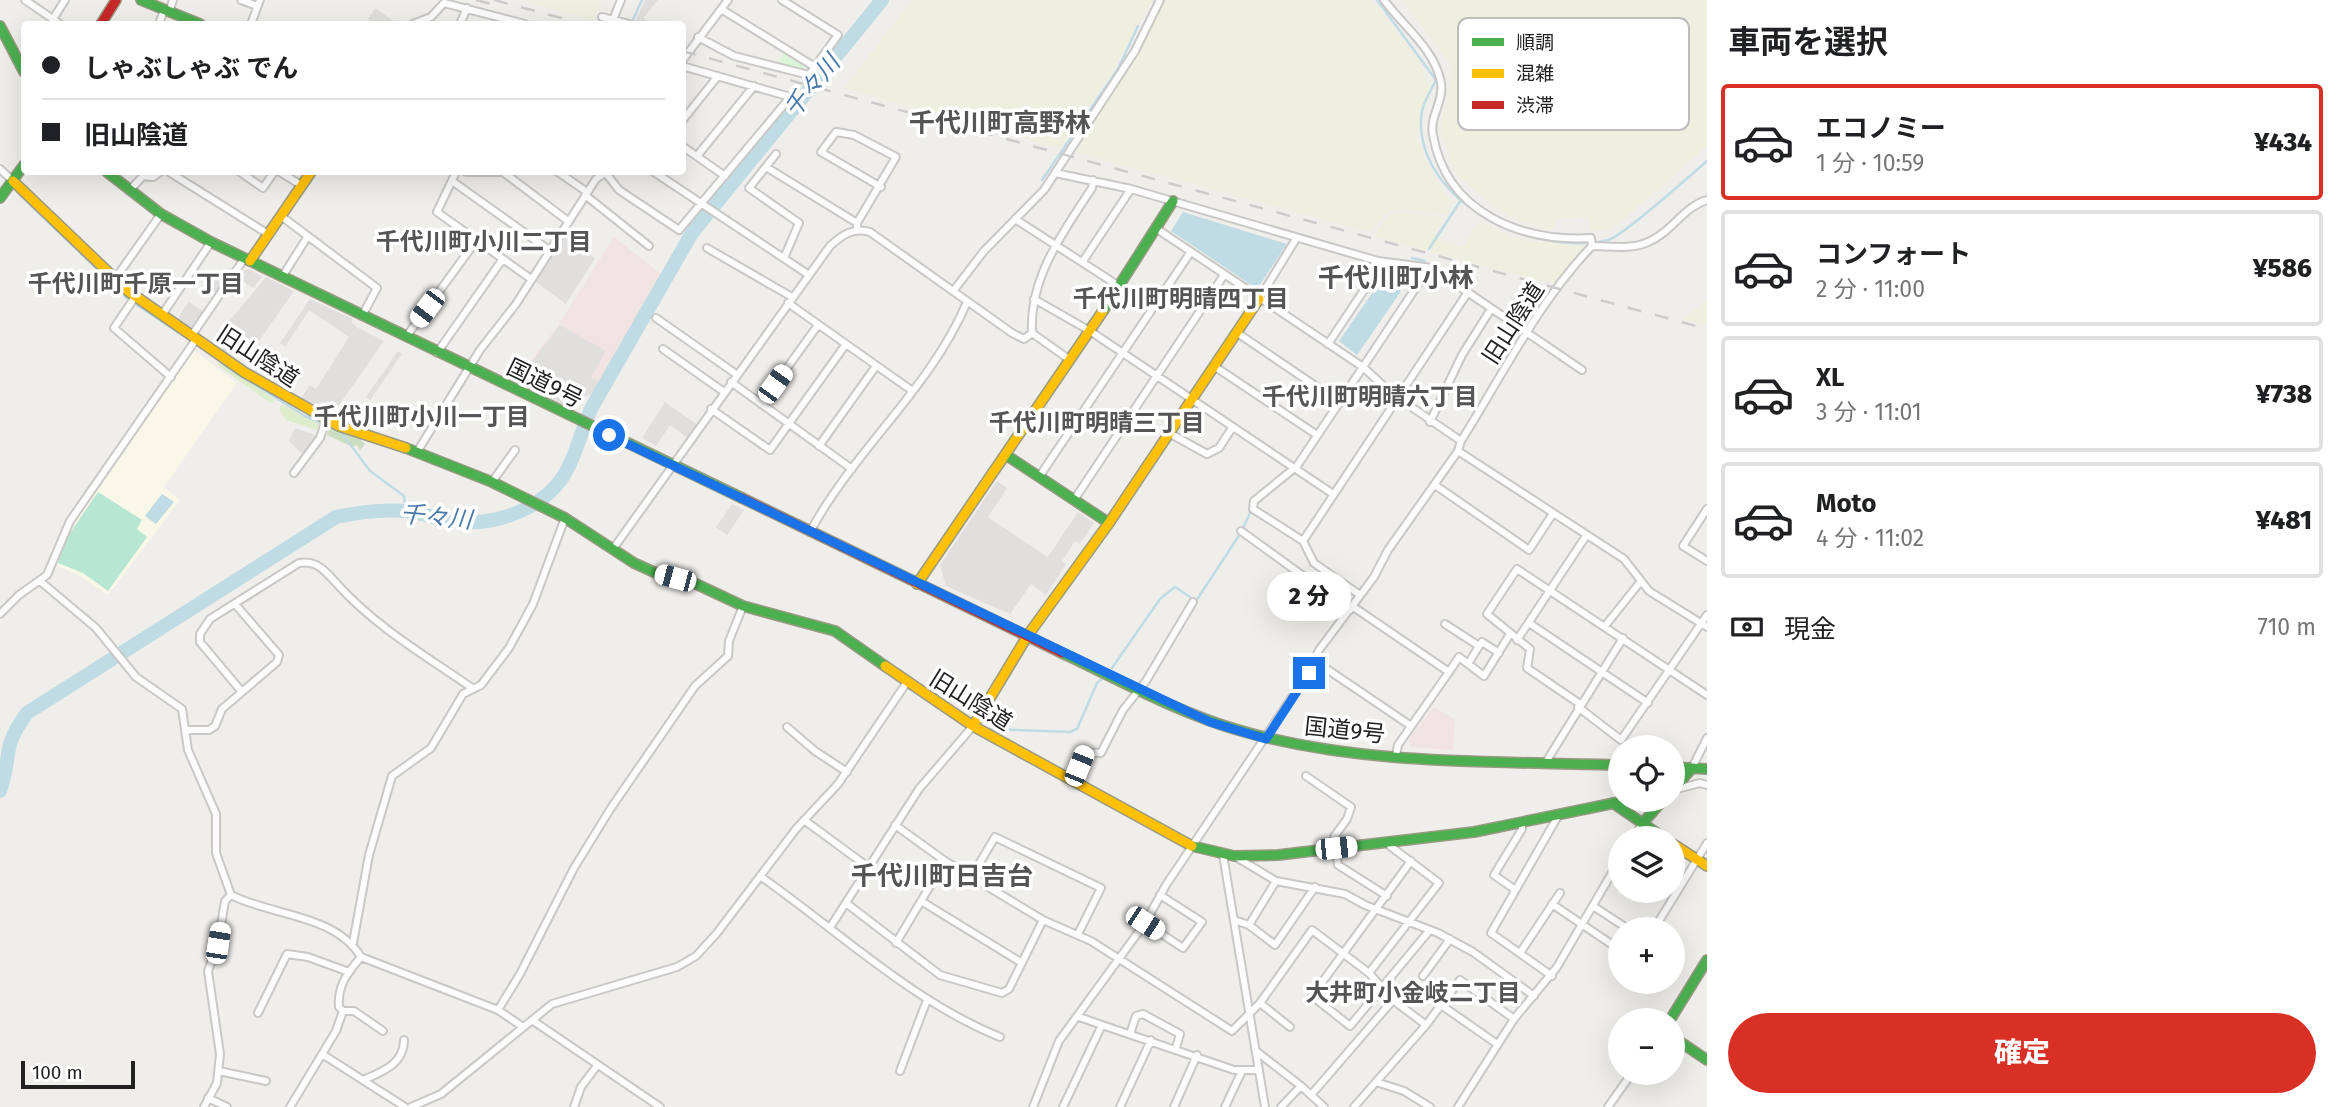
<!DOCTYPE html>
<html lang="ja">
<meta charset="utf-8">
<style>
:root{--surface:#fff;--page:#f6f6f6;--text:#202124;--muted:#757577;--line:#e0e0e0;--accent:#d93025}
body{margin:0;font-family:"Fira Sans","Noto Sans JP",sans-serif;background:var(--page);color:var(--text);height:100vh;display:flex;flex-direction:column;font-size:26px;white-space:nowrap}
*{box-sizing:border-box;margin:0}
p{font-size:23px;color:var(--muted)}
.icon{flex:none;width:38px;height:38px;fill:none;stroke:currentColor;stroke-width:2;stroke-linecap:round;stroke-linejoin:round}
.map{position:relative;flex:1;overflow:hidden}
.side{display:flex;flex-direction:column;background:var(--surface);width:630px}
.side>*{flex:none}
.top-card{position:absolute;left:21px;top:21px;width:665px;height:154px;border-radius:7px;box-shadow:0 7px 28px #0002;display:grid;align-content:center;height:154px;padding:0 21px;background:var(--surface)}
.tools{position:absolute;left:1608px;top:735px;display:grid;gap:14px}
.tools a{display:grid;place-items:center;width:77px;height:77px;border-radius:50%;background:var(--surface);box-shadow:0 7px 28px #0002;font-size:35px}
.scale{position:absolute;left:21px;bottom:18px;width:114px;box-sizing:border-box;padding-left:7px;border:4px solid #222;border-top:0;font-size:19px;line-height:24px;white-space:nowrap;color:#222;-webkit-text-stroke:5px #fff;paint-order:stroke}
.end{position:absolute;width:32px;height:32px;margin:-16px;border:9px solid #1a73e8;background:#fff;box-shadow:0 0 0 4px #fff}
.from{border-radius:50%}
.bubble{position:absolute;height:49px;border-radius:24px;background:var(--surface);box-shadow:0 7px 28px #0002;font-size:23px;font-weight:800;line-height:49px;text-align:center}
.car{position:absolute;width:21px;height:42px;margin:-21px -10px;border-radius:9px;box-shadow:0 0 5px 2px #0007;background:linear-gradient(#fff 24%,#345 0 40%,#fff 0 76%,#345 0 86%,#fff 0)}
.top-card b{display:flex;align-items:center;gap:24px;height:66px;font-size:26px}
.top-card b+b{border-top:2px solid var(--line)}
.top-card i{width:18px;height:18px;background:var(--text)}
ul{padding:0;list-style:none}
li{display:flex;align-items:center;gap:21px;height:116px;margin:0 14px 10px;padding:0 7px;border:4px solid var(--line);border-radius:7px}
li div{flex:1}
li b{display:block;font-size:26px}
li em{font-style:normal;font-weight:800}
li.current{border-color:var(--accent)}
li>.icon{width:63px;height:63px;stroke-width:1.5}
h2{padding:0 21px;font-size:32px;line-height:84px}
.pay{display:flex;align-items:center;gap:18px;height:77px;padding:0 21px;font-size:26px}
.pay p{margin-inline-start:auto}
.button{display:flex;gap:14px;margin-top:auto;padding:14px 21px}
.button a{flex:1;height:80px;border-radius:42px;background:var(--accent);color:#fff;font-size:28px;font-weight:800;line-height:80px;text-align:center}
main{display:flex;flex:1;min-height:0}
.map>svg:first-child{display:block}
.commercial{fill:#f1e3e1}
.education{fill:#f8f7e8}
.farmland{fill:#efefdf}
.grass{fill:#ddeccb}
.forest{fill:#cbdec1}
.park{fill:#daf5da}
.pitch{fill:#b7e6d2}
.parking{fill:#e0dfde}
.water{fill:#bfdbe3}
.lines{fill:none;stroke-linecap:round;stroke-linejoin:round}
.stream{stroke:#bfdbe3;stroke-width:2.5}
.river{stroke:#bfdbe3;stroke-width:14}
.street-casing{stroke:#c9c8c7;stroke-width:10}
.fast-casing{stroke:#999a82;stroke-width:12}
.slow-casing{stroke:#999a82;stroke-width:12}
.jam-casing{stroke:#999a82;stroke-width:12}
.street{stroke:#fdfcfc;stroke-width:6}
.fast{stroke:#4caf50;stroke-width:9}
.slow{stroke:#ffc107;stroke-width:9}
.jam{stroke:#c62828;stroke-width:9}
.rail{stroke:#ccc;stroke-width:2.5;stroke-dasharray:14 14;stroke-linecap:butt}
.route{stroke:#1a73e8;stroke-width:9}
.labels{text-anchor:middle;stroke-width:7;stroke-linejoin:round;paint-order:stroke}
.street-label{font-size:23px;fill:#222;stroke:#fff}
.water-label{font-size:24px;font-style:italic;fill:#4a7aab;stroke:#fff}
.neighbourhood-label{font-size:24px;font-weight:bold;fill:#555;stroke:#fff}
.quarter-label{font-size:26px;font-weight:bold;fill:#555;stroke:#fff}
.key{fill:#fff;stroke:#bdbdbd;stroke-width:2}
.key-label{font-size:19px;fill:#222}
</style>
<main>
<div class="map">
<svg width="1707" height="1107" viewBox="0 0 1707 1107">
<rect width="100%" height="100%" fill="#f0eeeb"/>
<path class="commercial" d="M614,237L662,275L591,395L576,399L570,397L563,406L513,383L557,327Z
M1434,707L1455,719L1453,750L1410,747L1409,739Z"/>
<path class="education" d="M192,349L237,383L164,487L180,500L108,595L80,576L55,565L59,546L71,524Z"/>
<path class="farmland" d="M521,0H602L592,20Z
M912,0H1153L1109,77L1060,149L844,88Z
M1165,0H1371L1420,61L1431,92L1418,129L1417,140L1435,178L1452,203L1447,214L1404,209L1386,212L1370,232L1074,152Z
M1402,0H1707V146L1617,225L1603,231H1589V217L1560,218L1551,230L1519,221L1494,207L1456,174L1440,130L1453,68Z
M1395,212L1444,217L1435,233L1441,240L1464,247L1472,230L1482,222L1511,236L1534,242L1588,245L1575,256L1555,284L1374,237L1386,218Z
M1704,302H1707V326L1683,319Z"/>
<path class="grass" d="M219,362L275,400L272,404L217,365Z
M282,404L319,425L317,430L286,420L279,409Z"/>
<path class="forest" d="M330,426L357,436L365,444L360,451L357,445L353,447L327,435Z"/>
<path class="park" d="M785,52L807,66L804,70L778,62Z"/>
<path class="pitch" d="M98,492L142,520L137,529L147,537L108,591L83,573L58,563L61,546Z"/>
<path class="parking" d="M645,0H658L643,18L650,24H634Z
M375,8L395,22L393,24H375L368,19Z
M563,235L595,258L566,304L533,280Z
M229,267L232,269L216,293L203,284L213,270L222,276Z
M249,269L262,277L253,288L237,277L241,271Z
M266,277L294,291L254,348L241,340L230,356L211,343Z
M310,299L353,319L351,322L358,328L384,341L330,418L299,401L310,385L316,389L349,337L309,310L285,347L280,343Z
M189,302L203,311L191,328L177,319Z
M560,325L606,351L591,377L599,382L590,395L576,399L570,396L563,406L515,384Z
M398,351L402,354L370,400L366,397Z
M665,402L698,425L688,438L670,425L656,446L642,438Z
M295,428L318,436L303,455L289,441Z
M997,481L1007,488L988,517L1048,557L1078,512L1094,523L1080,544L1075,541L1062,561L1066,564L1046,595L1031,584L1010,614L946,586L940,565Z
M732,504L744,510L727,535L716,527Z"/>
<path class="water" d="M1183,212L1287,244L1257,289L1171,231Z
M1392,273L1405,277L1400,293L1357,355L1339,341L1384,276Z
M162,494L174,502L156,524L145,516Z"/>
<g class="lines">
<path class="stream" d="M1377,0L1436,80C1430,93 1421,105 1421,119C1418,204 1536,257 1608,240C1622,237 1692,174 1707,161
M631,24L642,0
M1042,180L1118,69L1138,26
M20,195L129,300L187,338
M1429,249L1461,200
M1412,258L1425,261
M210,353L228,368L305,416L341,432L370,471L404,496L406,511
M1243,528L1250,513
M1112,668L1160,599L1175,587L1196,601L1240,534
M989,729L1070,732L1077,729L1097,683L1103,678"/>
<path class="river" d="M0,791C13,754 0,750 27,713L336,517C359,512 383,509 406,511C422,513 438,519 454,521C491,527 537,511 560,481C575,461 581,430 592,407L692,233L882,0"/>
<defs>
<path id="street" d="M25,0L60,24
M241,0L257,6
M1384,0C1403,26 1435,49 1441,83C1444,102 1429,117 1433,135C1446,212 1520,242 1591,238L1592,246
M721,9L815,67
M169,12L173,0
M602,17L629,24
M53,19L65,0
M613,20L621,0
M159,24L164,10
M251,24L260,0
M413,24L431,17L444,3L525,24
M460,24L467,8
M698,37L734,56L809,75L838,35L782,0
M682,61L728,0
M682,121L718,76
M682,146L725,176
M776,154L749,188L799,223L784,258
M697,156L754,86
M766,167L857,223
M0,169L13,181
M169,172L268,234
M240,172L263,188L274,172
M280,172L301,185
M456,172L437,212L531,279
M466,172H505
M503,172L568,221
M558,172L587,192
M605,172L619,190L679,230L787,101V96L682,66
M654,172L809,275
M1055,173L1131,189L1378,261L1432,268L1582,370
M143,176L153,177L160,172
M452,181L549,250
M130,190L143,176
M585,195L649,246
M281,216L377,288L362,316
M1015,219L1119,286
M1157,229L1363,367L1391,393L1461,441
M857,230V223L896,157L854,135L836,132L821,152L881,187
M707,248L792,297
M1083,261L1131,189
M282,277L308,236
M115,279L161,214
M954,290L984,251L1044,190L1135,51L1160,0
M135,297L114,328L171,377
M1034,299L1090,331L1333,494
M1259,299L1296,239
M788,303L911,390
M162,315L211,242
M656,318L736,374
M1236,332L1339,402
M192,335L244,259
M406,337L476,241
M1328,344L1376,272L1378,261
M663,349L724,392
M437,353L502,260
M1070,360L1032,333C1029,278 1063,232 1092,188L1093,180
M1214,366L1317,435
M731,382L852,469
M761,404L818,325
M711,409L770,450L846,344
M1430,422L1462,355L1491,309
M1169,433L1207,454L1219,448L1232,428
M819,446L876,366
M1458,451L1624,559L1649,591L1707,627
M417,452L480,350L516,304L596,179L606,172
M294,473L320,438L326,420
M1039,477L1190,253
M492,482L515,450
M1435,485L1529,550L1552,515
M1074,500L1224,275
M1707,509L1683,546L1707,561
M1241,531L1350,610
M810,532C854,450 931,388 967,302
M1303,541L1468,292
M613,549L830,246C842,235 853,227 870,232L1012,333L1024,339L1032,333
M40,581L96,628L136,677L182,709L188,750L216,814V853L231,895
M1360,595L1314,563L1303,541L1253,509L1254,501L1297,466L1419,283L1424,267
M1352,606L1449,672L1398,745L1396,755
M0,614L19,595L47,575L70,521L197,338
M1529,623L1648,703
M1445,624L1479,646L1482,642L1499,653
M1605,626L1641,581
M1517,640L1586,536
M1315,661L1411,726
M1468,664L1479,646
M1449,672L1459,657L1484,676L1510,634
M242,692L200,642V634L210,619L299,563C318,560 326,572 338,585C376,627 426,656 472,688
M1580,704L1527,668L1530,649L1487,614L1517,569L1707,695
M1578,707L1621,740L1707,615
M787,727L815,751L847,772
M185,730H209L215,726L222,709L277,662L279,655L235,604
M1546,762L1623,638
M1692,768L1707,738
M1306,776L1351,807L1347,819L1334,837L1338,865L1387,896
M1073,780L1085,752L1101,753L1123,710L1146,681L1193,602
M1673,790L1700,783L1707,785
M804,820L868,867
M895,825L945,861L1043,920L1091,941L1232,1031L1260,1003L1312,930L1369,973L1393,1000L1426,1025L1354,1107
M1633,838L1642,824
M1223,855L1265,1107
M1236,857L1276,881
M1411,861L1312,996L1350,1026L1429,931
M760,876C837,930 913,1002 1000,1037
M972,876L995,837L1101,888L1078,934
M1514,889L1494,875L1522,829V823
M231,895C272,916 335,914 361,957L498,1010L523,1027
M921,901L1022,963
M846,903L940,975L1002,993L1009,989L1043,920
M1552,904L1620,950
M1593,906L1625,927L1624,929
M1234,920L1249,925L1276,881L1345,894L1365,905L1438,933L1473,952L1534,996
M1145,923L1183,948L1202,922L1160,895
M1249,925L1275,945L1315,887
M831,926L919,789L973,726
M1654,929L1707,843
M353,943L369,855L392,776L431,748L463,694L481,685L509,648L533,604L565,518
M896,943L945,861
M1613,946L1620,935
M1520,953L1560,893
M1369,973L1439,883L1390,846L1388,842
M1423,976L1450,939
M1552,976L1491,933L1558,816
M1260,1003L1290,1027
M1441,1005L1497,1044
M498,1010L520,974L574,868L611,808L695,686L728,656L729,641L743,606
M343,1011H354L383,1031
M258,1013L287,954L308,957L349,972
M1079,1017L1102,1025
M532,1020L660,1107
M1426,1025L1460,980L1514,1019
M1130,1034L1136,1016L1143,1014L1180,1034L1176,1048
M1256,1051L1301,1086
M322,1054L405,1107
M219,1071L266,1081
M900,1071L927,1000
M363,1080C382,1072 404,1064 404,1040
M1376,1082L1404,1091L1430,1107
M1311,1095L1393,1000
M208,1098L227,1107
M204,1107L217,1083L220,1054L208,971L218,943L225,901L231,895
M290,1107L336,1031L343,1011L339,1007C337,986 348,972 361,957
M411,1107L441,1094L552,1004L677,967L696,956L717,933L796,829L838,784L907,682
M574,1107L581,1087L596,1067
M1033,1107L1059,1041L1145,923L1166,885L1309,672L1319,650L1374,577L1388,550L1458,451L1461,441C1502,376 1538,302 1592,246C1610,246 1631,250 1648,242C1671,233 1683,207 1707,200
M1063,1107L1102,1025L1234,1070H1259
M1120,1107L1151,1040
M1174,1107L1197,1055
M1225,1107L1242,1071
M1281,1107L1301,1086L1324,1107
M1458,1107L1514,1019L1557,967L1620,859
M1608,1107L1632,1073"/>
<path id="fast" d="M141,0L200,24
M0,26L24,72
M107,172L161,214L211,242L742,498
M0,198L24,165
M1103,311L1173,201
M406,448L492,482L565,518L634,563L656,573L694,583L743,606L835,631L885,666
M1006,455L1109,523
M1062,653C1120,680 1176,712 1238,730C1361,766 1493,761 1620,765
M1673,767L1707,769
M1673,790L1692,768
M1613,803L1664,838
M1642,824L1663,800
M1192,846L1234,856L1278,855L1474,832L1629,800
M1670,1020L1707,960
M1673,1037L1707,1060"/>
<path id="slow" d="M13,181L128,291L244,372L339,426L406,448
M250,261L311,172
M917,584L1103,311
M885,666L973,726L1192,846
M973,726L1028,635L1109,523L1259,299
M1673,844L1707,866"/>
<path id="jam" d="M101,24L116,0
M742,498L1062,653"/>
</defs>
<use href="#street" class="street-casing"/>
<use href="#fast" class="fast-casing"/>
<use href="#slow" class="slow-casing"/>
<use href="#jam" class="jam-casing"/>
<use href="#street" class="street"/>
<use href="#fast" class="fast"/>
<use href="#slow" class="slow"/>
<use href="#jam" class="jam"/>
<path class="rail" d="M476,0L503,7
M494,0L584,24
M682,51L1707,329"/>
</g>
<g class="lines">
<path class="route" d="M609,435L1210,722L1266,739L1309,673"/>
</g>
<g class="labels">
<g class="street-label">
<text transform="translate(1513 323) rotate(-57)" y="8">旧山陰道</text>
<text transform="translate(258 356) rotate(33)" y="8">旧山陰道</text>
<text transform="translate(545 383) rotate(26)" y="8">国道9号</text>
<text transform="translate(971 700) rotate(32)" y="8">旧山陰道</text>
<text transform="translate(1345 730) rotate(6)" y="8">国道9号</text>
</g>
<g class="water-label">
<text transform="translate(812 86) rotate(-51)" y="8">千々川</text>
<text transform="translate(436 517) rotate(5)" y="8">千々川</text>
</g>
<g class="neighbourhood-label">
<text x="484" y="250">千代川町小川二丁目</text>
<text x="136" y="292">千代川町千原一丁目</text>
<text x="1181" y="307">千代川町明晴四丁目</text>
<text x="1370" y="405">千代川町明晴六丁目</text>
<text x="422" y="425">千代川町小川一丁目</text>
<text x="1097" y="431">千代川町明晴三丁目</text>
<text x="1413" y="1001">大井町小金岐二丁目</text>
</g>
<g class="quarter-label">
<text x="1000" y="132">千代川町高野林</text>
<text x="1396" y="287">千代川町小林</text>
<text x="942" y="885">千代川町日吉台</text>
</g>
</g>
<rect x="1458" y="18" width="231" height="112" rx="10" class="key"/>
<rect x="1472" y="38" width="32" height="8" fill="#4caf50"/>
<rect x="1472" y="69" width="32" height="9" fill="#ffc107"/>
<rect x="1472" y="101" width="32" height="8" fill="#c62828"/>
<g class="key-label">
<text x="1516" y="49">順調</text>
<text x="1516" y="80">混雑</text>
<text x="1516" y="112">渋滞</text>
</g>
</svg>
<div class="tools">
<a><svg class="icon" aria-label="locate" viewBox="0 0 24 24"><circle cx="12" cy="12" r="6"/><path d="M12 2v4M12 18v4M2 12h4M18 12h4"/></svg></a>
<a><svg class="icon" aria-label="layers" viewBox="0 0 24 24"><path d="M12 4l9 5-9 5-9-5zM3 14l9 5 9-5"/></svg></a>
<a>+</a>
<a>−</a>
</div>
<div class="scale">100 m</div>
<i class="end from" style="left:609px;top:435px"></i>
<i class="end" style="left:1309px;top:673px"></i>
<div class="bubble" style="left:1267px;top:572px;width:84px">2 分</div>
<i class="car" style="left:427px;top:308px;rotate:217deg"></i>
<i class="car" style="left:775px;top:384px;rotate:36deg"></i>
<i class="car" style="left:675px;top:578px;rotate:285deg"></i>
<i class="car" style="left:1079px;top:766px;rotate:22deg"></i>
<i class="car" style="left:1336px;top:848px;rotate:84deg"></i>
<i class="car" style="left:1145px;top:923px;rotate:123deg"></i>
<i class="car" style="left:218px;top:943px;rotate:9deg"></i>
<div class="top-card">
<b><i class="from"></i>しゃぶしゃぶ でん</b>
<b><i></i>旧山陰道</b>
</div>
</div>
<section class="side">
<h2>車両を選択</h2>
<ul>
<li class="current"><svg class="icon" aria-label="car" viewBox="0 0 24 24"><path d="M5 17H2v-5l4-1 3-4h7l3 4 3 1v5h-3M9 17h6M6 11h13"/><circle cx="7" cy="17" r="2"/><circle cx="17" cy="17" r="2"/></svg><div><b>エコノミー</b><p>1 分 · 10:59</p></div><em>¥434</em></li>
<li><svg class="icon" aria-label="car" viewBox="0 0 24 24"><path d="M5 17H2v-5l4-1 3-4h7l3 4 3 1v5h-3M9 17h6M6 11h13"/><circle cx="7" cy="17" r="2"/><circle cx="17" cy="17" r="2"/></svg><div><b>コンフォート</b><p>2 分 · 11:00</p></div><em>¥586</em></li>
<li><svg class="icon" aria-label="car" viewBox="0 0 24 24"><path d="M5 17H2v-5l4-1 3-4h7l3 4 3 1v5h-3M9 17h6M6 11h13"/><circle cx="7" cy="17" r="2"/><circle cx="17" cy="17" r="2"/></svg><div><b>XL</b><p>3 分 · 11:01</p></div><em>¥738</em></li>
<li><svg class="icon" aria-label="car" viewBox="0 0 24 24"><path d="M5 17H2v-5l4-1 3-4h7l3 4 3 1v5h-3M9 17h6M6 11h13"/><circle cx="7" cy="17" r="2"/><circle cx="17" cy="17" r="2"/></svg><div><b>Moto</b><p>4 分 · 11:02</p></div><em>¥481</em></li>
</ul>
<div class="pay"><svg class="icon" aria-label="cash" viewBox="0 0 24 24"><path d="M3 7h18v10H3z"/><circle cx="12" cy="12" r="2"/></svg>現金<p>710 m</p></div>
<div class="button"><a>確定</a></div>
</section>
</main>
